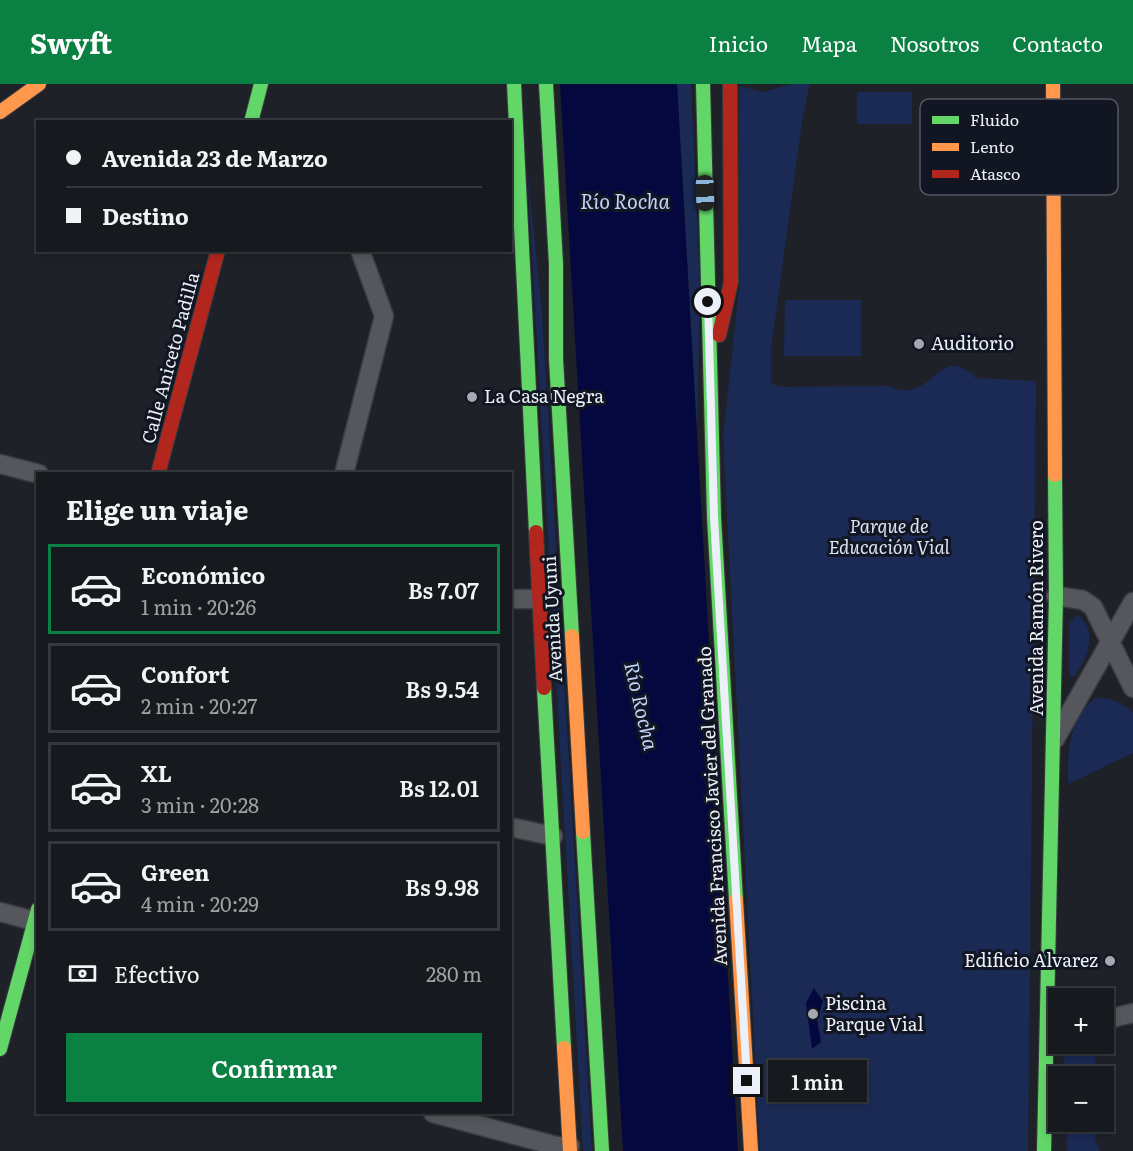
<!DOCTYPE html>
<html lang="es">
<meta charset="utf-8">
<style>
:root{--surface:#16191e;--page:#23262b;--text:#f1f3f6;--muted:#9ea0a4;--line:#35383c;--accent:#0b8043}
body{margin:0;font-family:Literata,serif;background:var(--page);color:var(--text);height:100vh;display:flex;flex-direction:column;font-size:22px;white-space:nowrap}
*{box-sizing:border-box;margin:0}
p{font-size:20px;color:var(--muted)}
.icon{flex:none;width:33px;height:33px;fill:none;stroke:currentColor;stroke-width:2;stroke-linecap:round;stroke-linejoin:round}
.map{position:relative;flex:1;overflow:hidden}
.drawer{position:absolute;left:36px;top:388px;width:476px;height:642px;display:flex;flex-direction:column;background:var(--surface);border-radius:0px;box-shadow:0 3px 9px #0003,0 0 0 2px var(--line)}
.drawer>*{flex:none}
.hud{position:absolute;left:36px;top:36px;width:476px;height:132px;border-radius:0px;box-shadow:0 3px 9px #0003,0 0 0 2px var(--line);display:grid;align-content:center;height:132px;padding:0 30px;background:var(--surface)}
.buttons{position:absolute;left:1048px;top:904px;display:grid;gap:12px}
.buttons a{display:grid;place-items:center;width:66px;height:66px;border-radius:0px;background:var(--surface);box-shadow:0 3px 9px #0003,0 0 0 2px var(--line);font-size:30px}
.end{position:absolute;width:27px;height:27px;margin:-14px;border:8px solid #ecf0f9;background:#111;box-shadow:0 0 0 3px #111}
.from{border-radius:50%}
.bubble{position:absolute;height:42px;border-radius:0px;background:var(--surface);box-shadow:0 3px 9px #0003,0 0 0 2px var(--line);font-size:20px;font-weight:600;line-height:42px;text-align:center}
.car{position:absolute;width:18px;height:36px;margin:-18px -9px;border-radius:8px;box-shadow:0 0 4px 2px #0007;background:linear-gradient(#222 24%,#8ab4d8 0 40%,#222 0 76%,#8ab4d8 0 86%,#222 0)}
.hud b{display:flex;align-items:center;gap:21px;height:57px;font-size:22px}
.hud b+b{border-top:2px solid var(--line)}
.hud i{width:15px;height:15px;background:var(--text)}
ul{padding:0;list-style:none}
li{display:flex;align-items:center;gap:18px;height:90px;margin:0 12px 9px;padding:0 18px;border:3px solid var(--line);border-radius:0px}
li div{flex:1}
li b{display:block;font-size:22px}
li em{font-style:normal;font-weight:600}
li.selected{border-color:var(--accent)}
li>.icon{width:54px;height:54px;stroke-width:1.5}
h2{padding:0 30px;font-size:27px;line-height:72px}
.pay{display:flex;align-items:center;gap:15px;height:66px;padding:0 30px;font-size:22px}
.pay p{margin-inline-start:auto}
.button{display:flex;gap:12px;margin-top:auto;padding:12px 30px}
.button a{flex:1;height:69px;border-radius:0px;background:var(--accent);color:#fff;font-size:24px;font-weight:600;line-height:69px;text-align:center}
header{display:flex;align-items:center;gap:36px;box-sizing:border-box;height:84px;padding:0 30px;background:var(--accent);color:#fff}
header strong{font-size:28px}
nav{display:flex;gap:33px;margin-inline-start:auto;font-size:21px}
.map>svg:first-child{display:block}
.green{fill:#1a2a54}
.water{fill:#04083e}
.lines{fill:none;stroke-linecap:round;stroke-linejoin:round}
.street-casing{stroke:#3a3c42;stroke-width:21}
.fast-casing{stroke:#3a3c42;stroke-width:16}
.slow-casing{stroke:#3a3c42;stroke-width:16}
.jam-casing{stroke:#3a3c42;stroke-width:16}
.street{stroke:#55575d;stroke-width:18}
.fast{stroke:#63d668;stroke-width:14}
.slow{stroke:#ff974d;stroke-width:14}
.jam{stroke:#b3261e;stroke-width:14}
.route{stroke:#ecf0f9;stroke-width:8}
.poi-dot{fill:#a4a8b0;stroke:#111622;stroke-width:2}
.labels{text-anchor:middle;stroke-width:6;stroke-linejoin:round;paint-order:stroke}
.poi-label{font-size:18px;fill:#ecf0f9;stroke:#111622;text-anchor:start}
.street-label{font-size:18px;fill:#ecf0f9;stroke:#111622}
.park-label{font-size:18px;font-style:italic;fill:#dae2f5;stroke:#111622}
.water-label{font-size:20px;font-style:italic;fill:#c1d3f8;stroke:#111622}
.key{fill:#111622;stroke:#535762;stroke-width:1.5}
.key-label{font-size:16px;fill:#ecf0f9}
</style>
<header>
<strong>Swyft</strong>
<nav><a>Inicio</a><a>Mapa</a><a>Nosotros</a><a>Contacto</a></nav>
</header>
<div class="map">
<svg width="1133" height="1067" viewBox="0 0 1133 1067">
<rect width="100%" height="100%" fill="#1e2128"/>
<path class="green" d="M677,0H691L700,206L697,349Z
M792,0H810L803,31L771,265V299L780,303L889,302C925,319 935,278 957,282C963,283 969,288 974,291L975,294L1036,297L1028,1067H760L723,354L739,204V2L763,8Z
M857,8H912V40H857Z
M527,82L542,229L592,1067H583Z
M785,216H861V272H784Z
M1078,531C1099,549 1087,573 1075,592H1071L1069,588V539Z
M1095,614C1112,614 1121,618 1133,629V669L1068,700C1067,668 1069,636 1095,614Z
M1068,960H1096L1095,993H1065L1064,973Z
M1066,1038H1095V1055L1100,1067H1067Z"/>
<path class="water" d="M560,0H677L738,1067H623Z
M814,904L823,917L817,936L821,958L812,965L806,919Z"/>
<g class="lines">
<defs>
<path id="street" d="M0,380L39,390
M344,390L384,232L360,166
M1056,512L1083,516L1093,523L1133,604
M510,515H539
M1055,655L1133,518
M510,743L553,752
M0,828L34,837
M1104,936L1133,929
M433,1029L556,1062H570"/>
<path id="fast" d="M514,0L536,448
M546,0L556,180V275L572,552
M703,0L714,433L736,816
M251,38L261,0
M544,604L564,964
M583,748L602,1067
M0,965L38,825
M1044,1067L1056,512L1055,391"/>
<path id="slow" d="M1053,0L1055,391
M0,28L39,0
M572,552L583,748
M736,816L751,1067
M564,964L570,1067"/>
<path id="jam" d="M719,251L731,198L730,0
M158,390L218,166
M536,448L544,604"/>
</defs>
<use href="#street" class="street-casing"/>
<use href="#fast" class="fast-casing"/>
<use href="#slow" class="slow-casing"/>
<use href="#jam" class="jam-casing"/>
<use href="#street" class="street"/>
<use href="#fast" class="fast"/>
<use href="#slow" class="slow"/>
<use href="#jam" class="jam"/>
</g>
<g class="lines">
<path class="route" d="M708,218L714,433L747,997"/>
</g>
<g class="poi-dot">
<circle cx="919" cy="260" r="6"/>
<circle cx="472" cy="313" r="6"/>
<circle cx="1110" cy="877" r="6"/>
<circle cx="813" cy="930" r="6"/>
</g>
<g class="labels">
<g class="poi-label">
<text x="931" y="266">Auditorio</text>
<text x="484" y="319">La Casa Negra</text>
<text x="1098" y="883" text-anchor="end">Edificio Alvarez</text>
<text x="825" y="926">Piscina<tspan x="825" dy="21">Parque Vial</tspan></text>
</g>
<g class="street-label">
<text transform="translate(171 274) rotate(-75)" y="6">Calle Aniceto Padilla</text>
<text transform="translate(1037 534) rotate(-90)" y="6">Avenida Ramón Rivero</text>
<text transform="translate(553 535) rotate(-93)" y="6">Avenida Uyuni</text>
<text transform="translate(713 722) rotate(-93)" y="6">Avenida Francisco Javier del Granado</text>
</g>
<g class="park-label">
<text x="889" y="449">Parque de<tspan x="889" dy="21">Educación Vial</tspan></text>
</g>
<g class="water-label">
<text x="625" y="125">Río Rocha</text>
<text transform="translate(641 622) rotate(77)" y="7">Río Rocha</text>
</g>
</g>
<rect x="920" y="15" width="198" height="96" rx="9" class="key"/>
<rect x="932" y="32" width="27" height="8" fill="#63d668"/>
<rect x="932" y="59" width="27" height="8" fill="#ff974d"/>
<rect x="932" y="86" width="27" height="8" fill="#b3261e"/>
<g class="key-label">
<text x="970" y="42">Fluido</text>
<text x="970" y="69">Lento</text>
<text x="970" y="96">Atasco</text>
</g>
</svg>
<div class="buttons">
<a>+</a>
<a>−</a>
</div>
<i class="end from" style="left:708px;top:218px"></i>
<i class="end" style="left:747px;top:997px"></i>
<div class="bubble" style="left:768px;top:976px;width:99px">1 min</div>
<i class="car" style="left:705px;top:109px;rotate:178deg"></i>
<div class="hud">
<b><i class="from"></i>Avenida 23 de Marzo</b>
<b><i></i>Destino</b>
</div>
<section class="drawer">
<h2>Elige un viaje</h2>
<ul>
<li class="selected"><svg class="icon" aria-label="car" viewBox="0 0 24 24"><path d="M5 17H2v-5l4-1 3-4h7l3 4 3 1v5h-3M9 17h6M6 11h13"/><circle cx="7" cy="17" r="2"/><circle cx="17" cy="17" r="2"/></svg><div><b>Económico</b><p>1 min · 20:26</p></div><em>Bs 7.07</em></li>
<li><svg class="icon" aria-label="car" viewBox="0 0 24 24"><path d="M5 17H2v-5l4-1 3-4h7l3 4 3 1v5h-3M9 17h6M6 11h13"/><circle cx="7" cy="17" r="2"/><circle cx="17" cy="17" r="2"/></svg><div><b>Confort</b><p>2 min · 20:27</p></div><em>Bs 9.54</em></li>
<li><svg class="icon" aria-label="car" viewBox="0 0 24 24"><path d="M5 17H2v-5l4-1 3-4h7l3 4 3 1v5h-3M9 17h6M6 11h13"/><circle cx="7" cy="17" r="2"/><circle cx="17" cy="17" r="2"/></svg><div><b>XL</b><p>3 min · 20:28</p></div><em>Bs 12.01</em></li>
<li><svg class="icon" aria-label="car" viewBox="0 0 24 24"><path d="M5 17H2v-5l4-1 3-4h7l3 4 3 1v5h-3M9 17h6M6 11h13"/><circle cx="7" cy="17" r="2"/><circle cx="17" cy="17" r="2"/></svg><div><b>Green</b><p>4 min · 20:29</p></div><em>Bs 9.98</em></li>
</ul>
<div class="pay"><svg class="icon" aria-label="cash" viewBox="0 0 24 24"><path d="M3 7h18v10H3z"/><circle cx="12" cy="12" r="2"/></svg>Efectivo<p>280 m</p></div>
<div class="button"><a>Confirmar</a></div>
</section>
</div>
